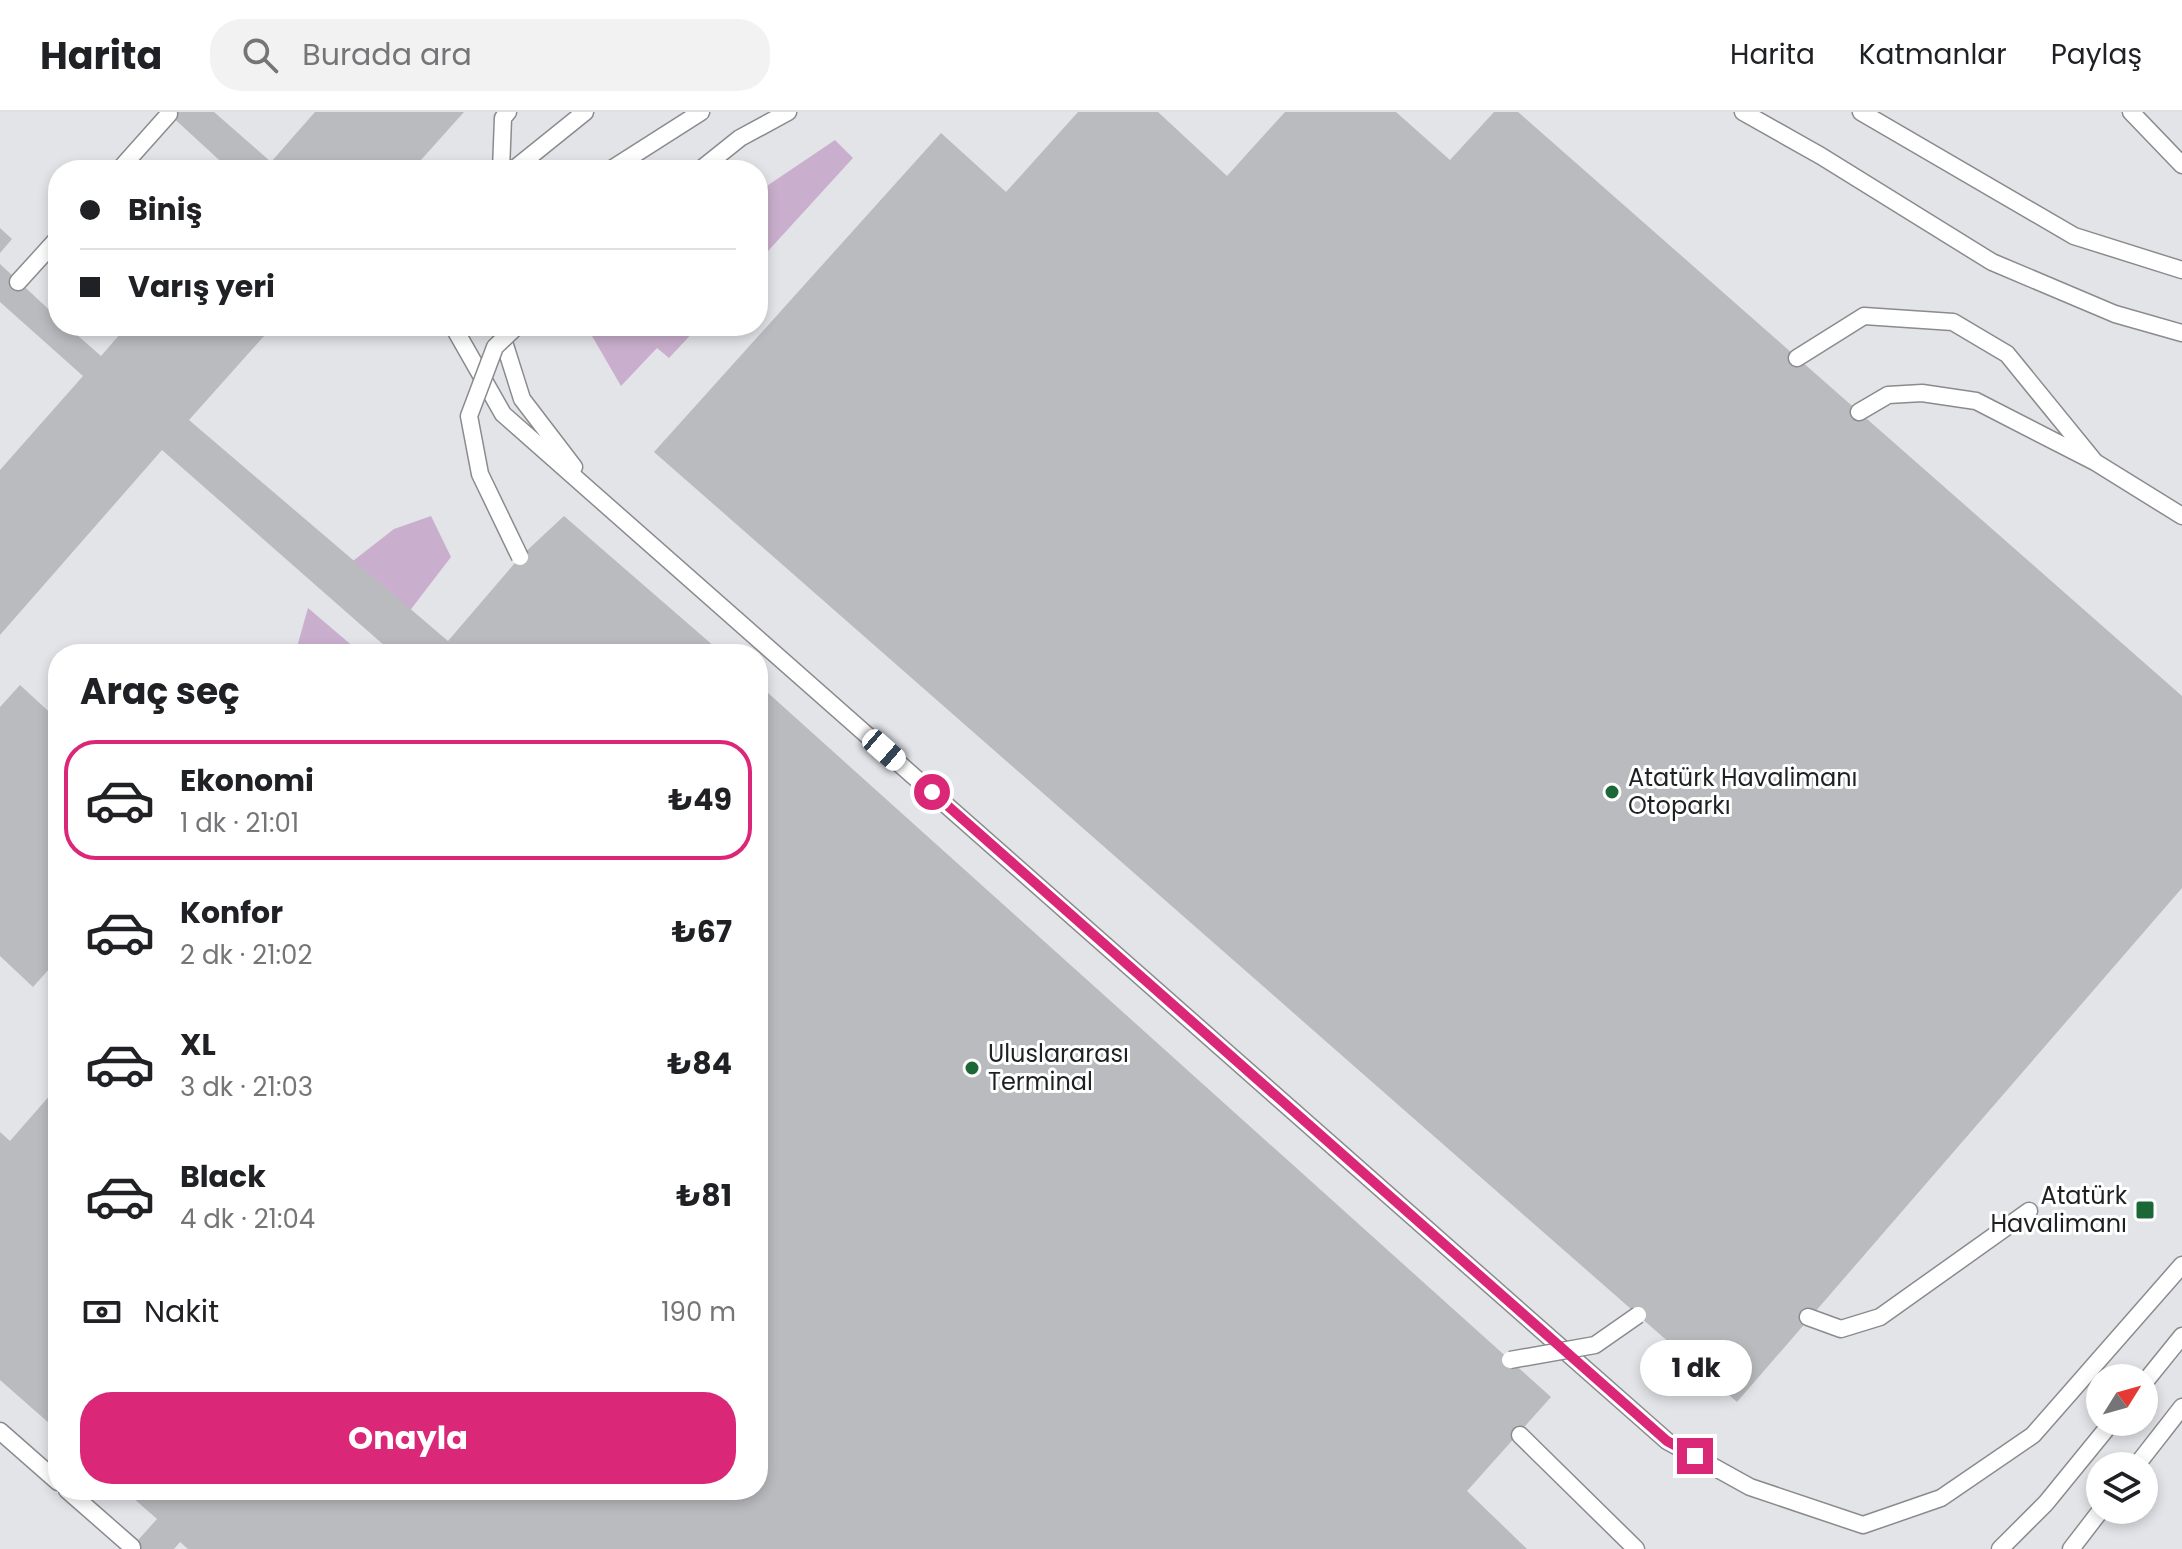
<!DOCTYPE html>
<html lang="tr">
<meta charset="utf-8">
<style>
:root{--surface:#fff;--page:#f2f2f2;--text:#202124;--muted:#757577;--line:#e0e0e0;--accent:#db2777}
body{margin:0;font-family:Poppins,sans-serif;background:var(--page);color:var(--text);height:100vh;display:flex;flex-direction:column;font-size:30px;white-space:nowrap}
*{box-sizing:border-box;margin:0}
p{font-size:26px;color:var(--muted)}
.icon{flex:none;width:44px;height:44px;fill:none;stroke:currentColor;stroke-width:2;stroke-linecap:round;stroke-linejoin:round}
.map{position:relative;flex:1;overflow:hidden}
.drawer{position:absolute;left:48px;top:532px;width:720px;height:856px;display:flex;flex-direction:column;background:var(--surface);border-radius:32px;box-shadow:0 4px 12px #0003}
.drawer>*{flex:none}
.hud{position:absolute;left:48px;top:48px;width:720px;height:176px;border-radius:32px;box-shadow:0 4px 12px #0003;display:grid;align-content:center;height:176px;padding:0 32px;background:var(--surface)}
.needle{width:52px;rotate:53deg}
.buttons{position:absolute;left:2086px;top:1252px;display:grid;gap:16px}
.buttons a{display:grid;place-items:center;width:72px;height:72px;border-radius:50%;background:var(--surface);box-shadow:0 4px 12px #0003;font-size:40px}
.end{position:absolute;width:36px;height:36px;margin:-18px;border:10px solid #db2777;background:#fff;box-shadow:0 0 0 4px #fff}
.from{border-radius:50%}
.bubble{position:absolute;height:56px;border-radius:28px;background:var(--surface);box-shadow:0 4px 12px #0003;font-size:26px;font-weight:700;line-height:56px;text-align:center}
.car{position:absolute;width:24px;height:48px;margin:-24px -12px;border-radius:10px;box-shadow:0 0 6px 2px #0007;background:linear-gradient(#fff 24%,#345 0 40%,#fff 0 76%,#345 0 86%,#fff 0)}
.hud b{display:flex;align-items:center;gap:28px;height:76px;font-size:30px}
.hud b+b{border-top:2px solid var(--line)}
.hud i{width:20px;height:20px;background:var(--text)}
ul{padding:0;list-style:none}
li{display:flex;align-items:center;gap:24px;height:120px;margin:0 16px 12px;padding:0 16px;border:4px solid transparent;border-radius:32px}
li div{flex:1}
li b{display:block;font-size:30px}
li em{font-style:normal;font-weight:700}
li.active{border-color:var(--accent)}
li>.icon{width:72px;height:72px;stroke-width:1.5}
h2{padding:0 32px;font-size:36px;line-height:96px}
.pay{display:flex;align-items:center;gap:20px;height:88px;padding:0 32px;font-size:30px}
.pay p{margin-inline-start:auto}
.primary-button{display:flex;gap:16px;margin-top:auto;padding:16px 32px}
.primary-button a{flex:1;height:92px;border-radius:32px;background:var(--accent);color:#fff;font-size:32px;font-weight:700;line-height:92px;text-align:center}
header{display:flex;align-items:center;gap:48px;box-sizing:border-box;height:112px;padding:0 40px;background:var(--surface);border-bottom:2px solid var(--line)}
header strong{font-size:38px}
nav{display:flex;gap:44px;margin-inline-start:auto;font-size:28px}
.search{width:560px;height:72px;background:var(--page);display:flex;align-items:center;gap:20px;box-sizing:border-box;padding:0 28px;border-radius:32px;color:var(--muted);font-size:30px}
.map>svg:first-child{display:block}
.green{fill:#c9afcd}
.building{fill:#b9bbbe}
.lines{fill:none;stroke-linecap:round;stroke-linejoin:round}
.service-casing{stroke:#8a8b8f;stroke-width:19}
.service{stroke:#fff;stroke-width:16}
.service-bridge-casing{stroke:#8a8b8f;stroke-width:19;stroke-linecap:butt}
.service-bridge{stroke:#fff;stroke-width:16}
.route{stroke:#db2777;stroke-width:10}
.poi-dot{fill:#1b6735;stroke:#fff;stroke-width:3}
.labels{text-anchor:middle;stroke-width:6;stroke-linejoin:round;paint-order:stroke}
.poi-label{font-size:24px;fill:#1f2021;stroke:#fff;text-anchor:start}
</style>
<header>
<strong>Harita</strong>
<div class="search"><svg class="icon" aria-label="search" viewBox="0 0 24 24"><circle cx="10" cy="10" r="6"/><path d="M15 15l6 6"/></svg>Burada ara</div>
<nav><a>Harita</a><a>Katmanlar</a><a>Paylaş</a></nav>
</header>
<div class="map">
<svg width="2182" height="1437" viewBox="0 0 2182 1437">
<rect width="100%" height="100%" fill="#e3e4e8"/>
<path class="green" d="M835,28L853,46L758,150V80Z
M603,214H699L669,246L657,236L621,274L592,224Z
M431,404L451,445L405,505L349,452L394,417Z
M308,496L362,542H295Z"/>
<path class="building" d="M167,0H214L271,50L315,0H464L412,58H230Z
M1078,0H1158L1227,64L1285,0H1396L1450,48L1494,0H1518L2182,584V776L1737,1290L654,340L941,21L1006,80Z
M0,116L12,127L0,141Z
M0,152L58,206V214H67L101,244L127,214H273L189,308L448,529L520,445L564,404L723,542H394L162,338L0,523V358L83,264L0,190Z
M758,572L1551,1285L1467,1379L1527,1437H188L180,1430L174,1437H130L157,1407L124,1378H758Z
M20,573L58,608V847L33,875L0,844V595Z
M58,974V1319L0,1268V1020L10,1029Z"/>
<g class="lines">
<defs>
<path id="service" d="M1743,0L1821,44L1992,150L2115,202L2182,221
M1861,0L2074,124L2182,158
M2131,0L2182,53
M119,58L169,2
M501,58L503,6L508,0
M513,58L585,0
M610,58L701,0
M700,58L740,26L788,0
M18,170L58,126
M453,214L503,302L1667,1329L1750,1375L1863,1413L1941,1386L2033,1323L2182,1153
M499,214L522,287L574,355
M1797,246L1864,204L1953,210L2007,242L2095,350
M1859,300L1888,283L1922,281L1976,289L2095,350L2182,404
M1808,1205L1841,1217L1880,1205L2029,1099
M2144,1271L2182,1224
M0,1319L58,1370
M1520,1323L1636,1437
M2136,1354L2182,1295
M67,1378L132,1435
M2000,1437L2046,1391L2112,1310
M2071,1437L2101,1398"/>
</defs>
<use href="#service" class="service-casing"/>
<use href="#service" class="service"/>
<defs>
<path id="service-bridge" d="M517,214L495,235L469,304L480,362L520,445
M1510,1248L1595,1233L1638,1203"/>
</defs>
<use href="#service-bridge" class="service-bridge-casing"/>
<use href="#service-bridge" class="service-bridge"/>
</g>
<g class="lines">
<path class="route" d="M932,680L1667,1329L1695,1344"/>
</g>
<g class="poi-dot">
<circle cx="1612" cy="680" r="8"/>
<circle cx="972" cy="956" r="8"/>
<rect x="2135" y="1088" width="20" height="20" rx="4"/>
</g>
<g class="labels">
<g class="poi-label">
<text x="1628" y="674">Atatürk Havalimanı<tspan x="1628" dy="28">Otoparkı</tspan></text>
<text x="988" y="950">Uluslararası<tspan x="988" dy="28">Terminal</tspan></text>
<text x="2127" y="1092" text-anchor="end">Atatürk<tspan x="2127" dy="28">Havalimanı</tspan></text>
</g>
</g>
</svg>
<div class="buttons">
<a><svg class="needle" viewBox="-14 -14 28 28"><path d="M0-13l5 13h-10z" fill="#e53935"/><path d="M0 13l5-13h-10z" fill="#757577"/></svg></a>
<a><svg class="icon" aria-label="layers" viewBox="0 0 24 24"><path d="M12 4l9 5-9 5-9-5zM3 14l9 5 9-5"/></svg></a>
</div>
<i class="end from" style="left:932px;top:680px"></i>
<i class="end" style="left:1695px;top:1344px"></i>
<div class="bubble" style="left:1640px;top:1228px;width:112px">1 dk</div>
<i class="car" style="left:884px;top:638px;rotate:131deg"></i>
<div class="hud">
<b><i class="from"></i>Biniş</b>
<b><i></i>Varış yeri</b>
</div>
<section class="drawer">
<h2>Araç seç</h2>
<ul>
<li class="active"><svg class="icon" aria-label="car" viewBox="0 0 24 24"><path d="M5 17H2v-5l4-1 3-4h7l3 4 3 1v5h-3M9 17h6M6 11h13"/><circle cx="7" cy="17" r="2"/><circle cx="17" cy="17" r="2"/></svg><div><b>Ekonomi</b><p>1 dk · 21:01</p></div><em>₺49</em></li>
<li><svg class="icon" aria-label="car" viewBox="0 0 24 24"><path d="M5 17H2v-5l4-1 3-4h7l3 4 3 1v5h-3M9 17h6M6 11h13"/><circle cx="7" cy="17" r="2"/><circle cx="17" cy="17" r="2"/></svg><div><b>Konfor</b><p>2 dk · 21:02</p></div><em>₺67</em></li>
<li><svg class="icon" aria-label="car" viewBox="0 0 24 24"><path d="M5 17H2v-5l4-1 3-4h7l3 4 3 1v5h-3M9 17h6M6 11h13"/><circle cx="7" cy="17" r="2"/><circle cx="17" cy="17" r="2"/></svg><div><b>XL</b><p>3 dk · 21:03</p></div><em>₺84</em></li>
<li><svg class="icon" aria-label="car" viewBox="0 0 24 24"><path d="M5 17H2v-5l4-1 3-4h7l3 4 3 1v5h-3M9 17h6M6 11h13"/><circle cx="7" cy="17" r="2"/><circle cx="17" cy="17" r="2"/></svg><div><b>Black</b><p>4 dk · 21:04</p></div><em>₺81</em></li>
</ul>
<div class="pay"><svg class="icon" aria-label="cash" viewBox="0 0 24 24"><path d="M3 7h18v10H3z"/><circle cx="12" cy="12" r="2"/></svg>Nakit<p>190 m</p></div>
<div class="primary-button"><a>Onayla</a></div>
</section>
</div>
